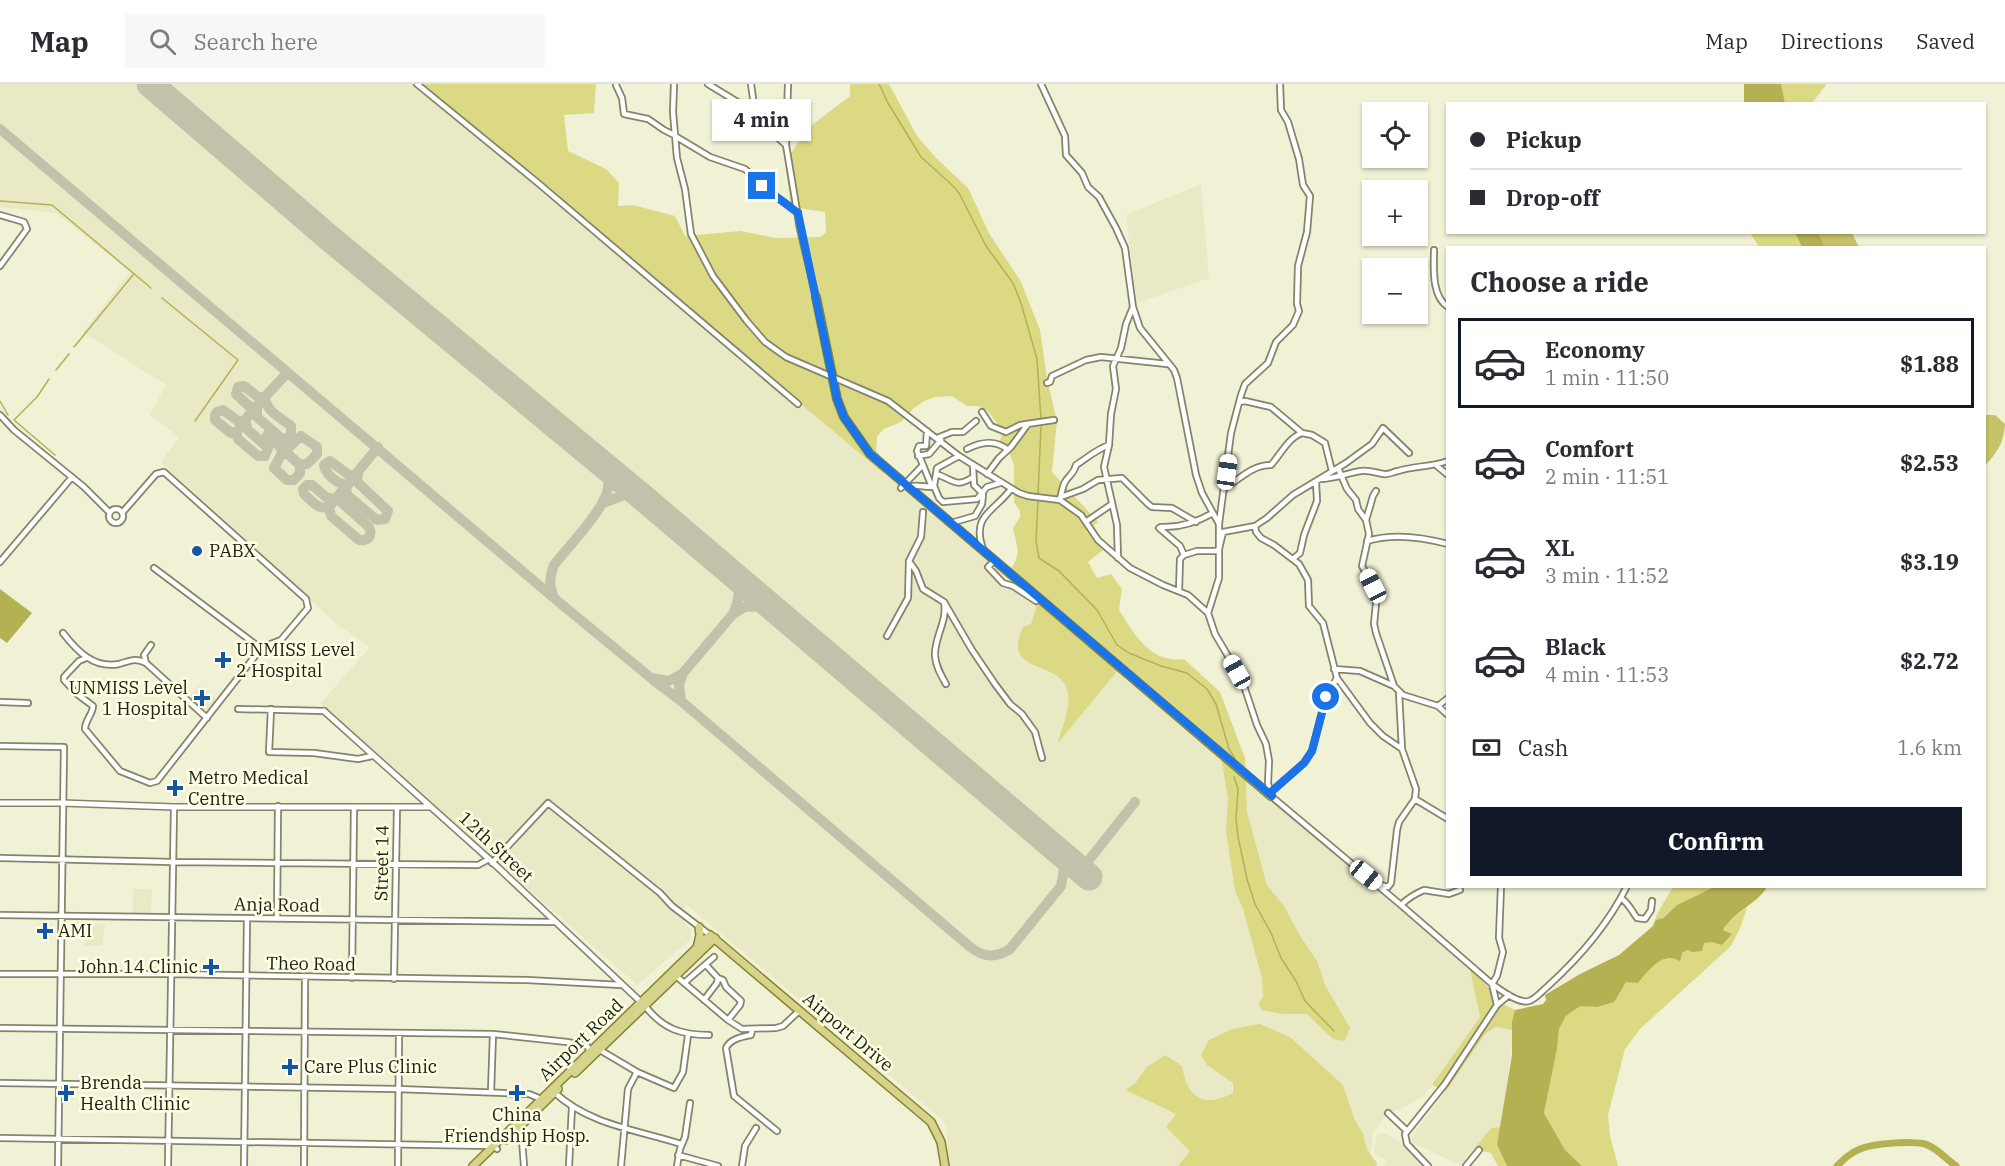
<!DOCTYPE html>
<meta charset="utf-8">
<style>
:root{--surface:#fff;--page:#f7f7f7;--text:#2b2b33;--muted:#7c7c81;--line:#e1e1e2;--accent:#111827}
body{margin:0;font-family:"IBM Plex Serif",serif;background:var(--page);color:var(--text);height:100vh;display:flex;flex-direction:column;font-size:22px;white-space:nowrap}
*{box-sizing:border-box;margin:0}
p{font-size:20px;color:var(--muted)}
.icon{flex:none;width:33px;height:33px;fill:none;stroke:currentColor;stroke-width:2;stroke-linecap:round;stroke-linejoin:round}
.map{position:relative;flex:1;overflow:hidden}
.details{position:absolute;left:1446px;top:162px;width:540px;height:642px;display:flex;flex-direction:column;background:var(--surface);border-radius:0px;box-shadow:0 2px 4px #0004}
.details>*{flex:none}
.banner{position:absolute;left:1446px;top:18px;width:540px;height:132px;border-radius:0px;box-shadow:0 2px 4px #0004;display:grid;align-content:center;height:132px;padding:0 24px;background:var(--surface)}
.tools{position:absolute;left:1362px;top:18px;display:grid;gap:12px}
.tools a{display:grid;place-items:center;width:66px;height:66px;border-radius:0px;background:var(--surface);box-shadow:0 2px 4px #0004;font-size:30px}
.end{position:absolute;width:27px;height:27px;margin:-14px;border:8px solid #1a73e8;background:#fff;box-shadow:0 0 0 3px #fff}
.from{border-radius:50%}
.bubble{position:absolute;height:42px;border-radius:0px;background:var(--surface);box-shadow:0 2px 4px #0004;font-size:20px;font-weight:700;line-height:42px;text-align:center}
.car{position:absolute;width:18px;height:36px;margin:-18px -9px;border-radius:8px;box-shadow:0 0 4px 2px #0007;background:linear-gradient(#fff 24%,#345 0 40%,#fff 0 76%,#345 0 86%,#fff 0)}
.banner b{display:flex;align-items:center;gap:21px;height:57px;font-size:22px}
.banner b+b{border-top:2px solid var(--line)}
.banner i{width:15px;height:15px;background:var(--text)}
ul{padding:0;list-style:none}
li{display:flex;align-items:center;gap:18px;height:90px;margin:0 12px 9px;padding:0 12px;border:3px solid transparent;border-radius:0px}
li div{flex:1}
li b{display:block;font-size:22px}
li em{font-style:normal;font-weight:700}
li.on{border-color:var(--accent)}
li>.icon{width:54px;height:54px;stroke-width:1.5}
h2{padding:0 24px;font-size:27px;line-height:72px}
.pay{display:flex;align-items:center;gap:15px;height:66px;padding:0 24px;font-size:22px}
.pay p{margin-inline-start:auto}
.button{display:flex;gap:12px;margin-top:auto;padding:12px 24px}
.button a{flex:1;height:69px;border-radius:0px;background:var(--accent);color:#fff;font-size:24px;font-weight:700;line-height:69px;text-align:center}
header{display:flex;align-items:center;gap:36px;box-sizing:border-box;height:84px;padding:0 30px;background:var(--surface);border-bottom:2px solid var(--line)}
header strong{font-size:28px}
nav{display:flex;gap:33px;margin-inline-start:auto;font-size:21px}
.search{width:420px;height:54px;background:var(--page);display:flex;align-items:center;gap:15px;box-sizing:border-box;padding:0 21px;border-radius:0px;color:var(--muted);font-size:22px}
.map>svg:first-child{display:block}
.built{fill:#e9e9c6}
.green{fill:#dbd983}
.forest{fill:#c6c366}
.water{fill:#b4b153}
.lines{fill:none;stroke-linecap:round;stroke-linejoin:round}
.stream{stroke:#b4b153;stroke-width:1.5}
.river{stroke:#b4b153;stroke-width:7}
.taxiway{stroke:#c2c2aa;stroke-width:10}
.runway{stroke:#c2c2aa;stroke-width:27}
.minor-casing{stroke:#84846b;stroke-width:8}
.tertiary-casing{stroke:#84846b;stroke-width:8}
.primary-casing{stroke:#85822f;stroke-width:10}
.minor{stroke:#fff;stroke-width:4.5}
.tertiary{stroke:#fff;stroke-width:5}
.primary{stroke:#d6d38a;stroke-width:7}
.route{stroke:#1a73e8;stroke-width:8}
.poi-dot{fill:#1555a5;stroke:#ffffe3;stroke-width:2}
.labels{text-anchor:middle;stroke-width:5;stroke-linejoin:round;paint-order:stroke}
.poi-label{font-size:18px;fill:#202016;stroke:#ffffe3;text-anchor:start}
.street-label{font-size:18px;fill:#202016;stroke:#ffffe3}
</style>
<header>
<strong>Map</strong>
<div class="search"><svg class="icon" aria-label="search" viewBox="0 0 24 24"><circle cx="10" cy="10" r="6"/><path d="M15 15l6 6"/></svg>Search here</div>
<nav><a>Map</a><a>Directions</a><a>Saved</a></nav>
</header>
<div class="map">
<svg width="2005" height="1082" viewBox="0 0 2005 1082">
<rect width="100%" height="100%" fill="#f1f1d6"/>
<path class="built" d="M0,0H420L1007,491L1470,885L1480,933L1425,1011L1405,1023L1388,1029L1373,1049L1369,1082H949L946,1039L686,820L679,832L691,846V855L637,901L395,687V685L320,620L370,563L339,542L161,378L179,353L150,331L166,301L83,248L130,188L56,129L0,123Z
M1201,100L1209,194L1137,219L1126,131Z
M199,601L216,615L206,626L189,613Z
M133,805H152L151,829H133Z
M87,840H105L102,862H85Z
M1496,943L1512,946L1513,954L1501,1043L1491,1044L1461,1081L1408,1057L1446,1007L1486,949Z
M1383,1049L1404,1060L1426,1082H1383L1386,1076L1374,1070L1377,1050Z"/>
<path class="green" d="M420,0H596L594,29L564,31L568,67L606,85L619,99L618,122L633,121L675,132L685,152L741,147L775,154L820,153L826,148L825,128L791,123L785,78L801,54L812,41L850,12V0H889L917,52L936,74L968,104L989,149L1021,198L1040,246L1047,295L1057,337L1052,388L1098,438L1086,447L1103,466L1088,478L1097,494L1111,490L1122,505L1119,526C1134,550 1151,580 1184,575L1220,608L1245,674L1247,728L1267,801L1284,822L1300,852L1317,877L1325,901L1350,944L1345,957L1333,955L1307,930H1283L1261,926L1259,919L1263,913L1262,894L1243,825L1235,807L1226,747L1228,714L1221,674L1118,586L1058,659C1061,644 1071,625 1068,609C1062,574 1000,592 1023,543L1031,540L1036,525L1035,515L1007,491C1022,469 1018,468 1013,444L1020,433V427L1014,418V381L1009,368L999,359L1003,347L987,326L978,322H967L952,312L935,313L924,317L914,324L901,338L884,345L877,352L876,367L889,381L883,389Z
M1781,0H1827L1811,20L1785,19Z
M1750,149H1795L1802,163H1759Z
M1673,803H1714L1677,821L1653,842C1655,830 1667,814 1673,803Z
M1747,824L1740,844L1731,862L1640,945L1625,965L1608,1031L1610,1052L1618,1082H1582L1565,1066L1544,1029L1557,965L1559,945L1566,932L1580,921L1597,923L1626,897L1638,899L1652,882L1667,873H1674L1704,859L1732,850L1723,846L1730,835Z
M1470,885L1491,906L1493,915L1515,926L1512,946L1496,943L1486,949L1446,1007L1432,1001L1480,933Z
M1260,940L1290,953L1343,1001L1354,1034L1363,1050L1367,1066L1377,1079L1376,1082H1178L1190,1067L1166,1043L1176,1030L1126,1006L1136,998L1147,983L1165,971L1182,982C1187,1013 1203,1025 1233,1009V999L1207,981L1201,971L1209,956L1232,945Z
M1501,1043L1497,1061L1507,1082H1498L1491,1069L1474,1065L1491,1044Z"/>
<path class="forest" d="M1819,149H1852L1859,163H1825Z
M1985,331H1995L2005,340C2004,359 1997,368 1985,382Z"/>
<path class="water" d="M1744,0H1781L1785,19H1744Z
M1795,149H1819L1825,163H1802Z
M0,505L32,529L7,559L0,554Z
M1714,803H1767C1756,821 1734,827 1723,846L1732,850L1722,861L1712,858L1704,859L1702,867L1692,868L1688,866L1682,869L1680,877C1663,866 1648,887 1638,899L1626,898L1614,918L1597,923L1580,922L1566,932L1559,945L1557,965L1544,1029L1565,1066L1582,1082H1507L1497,1061L1512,971V938L1515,926L1543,920L1546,916L1545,911L1580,890L1619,871L1653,842L1656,836L1663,834L1677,821Z"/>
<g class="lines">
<path class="stream" d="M879,0L888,19L921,73L951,100L959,109L986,162L1013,199L1021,219L1037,275L1041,336
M0,117L52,121L151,204
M162,214L238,276L195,337
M74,263L133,191
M56,286L69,270
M49,295L37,313L14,336L55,371
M0,317L8,331
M1038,411L1041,341
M1038,416L1036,457L1039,474L1059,487L1097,526L1117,561L1129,569L1161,582L1187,589L1207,605L1216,620L1229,665L1238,680
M1234,693L1238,705L1236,735L1238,753L1247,795L1255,820L1271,849L1281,874L1296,897L1305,917L1334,947"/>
<path class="river" d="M1837,1082C1844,1075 1850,1069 1860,1065C1874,1059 1910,1057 1925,1060C1936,1063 1947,1076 1956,1082"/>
<path class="taxiway" d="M0,45L554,514
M244,302L258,313L265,314C266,327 281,334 291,342V352L286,355L281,354L257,333V324L250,323L236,310L238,303Z
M246,337L247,345L268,364L265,372H258L238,355L236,350C244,333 273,305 287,289
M237,347L231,349L215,336V331L217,328L223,326L238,337H246
M267,351L300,381
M281,364H288L301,352L317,363V370L307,380L300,381
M281,364L282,369L274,384L287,396H294L300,389V381
M602,381C606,387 609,395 608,403C607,423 567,464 554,481C549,494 549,501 554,514L651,594L669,597L683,589
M356,391H349L330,377L324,381C325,390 338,401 348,401L346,405L347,411L377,436L385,435L388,427L357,398L358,389
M336,415L327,414L312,401H307L303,405L304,410C311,416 319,427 329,423L378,363
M603,419L624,411L641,412
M329,423L331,432L359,456C368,457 373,452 369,443L341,418L340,409
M735,493C741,506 739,517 733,530L683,589L679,601L681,617L969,862C982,873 995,875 1010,865L1061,802L1064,785L1060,769
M733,530L745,523L771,522
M653,596L681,617
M1081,786L1135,718"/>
<path class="runway" d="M150,0L327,152L641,412L1089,793"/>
<defs>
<path id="minor" d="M417,0L538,99L798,320
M674,0L673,28L677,74L685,105L691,150L713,192L746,236L765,258L786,273L888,317L959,372L1019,409L1028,412L1060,416L1081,431L1098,456L1130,484L1163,501L1188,511L1208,529
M708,0L744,22L762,45L776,52L786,61
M751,0L756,36
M788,0L786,61L800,145L816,213
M1041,0L1065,52L1066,71L1082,89L1088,103L1099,113L1116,144L1125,164L1133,223L1140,244L1174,286L1177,294L1196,391L1202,409L1219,440V494L1208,529L1215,550L1242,596L1257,641L1266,660L1269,677L1268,699L1271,712L1401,821L1492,900L1497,921
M616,1L622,14L624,30L648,35L664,46L674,51
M675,52L710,73L745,85L771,109L798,128
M0,131L24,138L27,145L0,182
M1434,166C1434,183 1431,212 1448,223
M1047,299L1050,298L1052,292L1086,276L1101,273L1167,280
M1240,318L1245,317L1271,323L1302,349L1312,351L1325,359L1332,387
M982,328L991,342L1006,348L1020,341L1054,336
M0,331L14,346L84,403L109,428
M937,354L952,348H963L976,337
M967,365C981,358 995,355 1008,366
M918,372L929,370L941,356
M923,381L932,403
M1437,382L1448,391
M1338,384L1347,405L1356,416L1358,425L1366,436
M936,390C953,395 955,405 973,393
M987,390L999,374L1011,363L1028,340
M1320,395C1335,395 1347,389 1361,387C1370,386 1376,389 1384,390C1388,391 1393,388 1398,387C1414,382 1431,383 1448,377
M934,402L939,414L943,418L977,415L987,403L1000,399
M909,403C919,399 926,405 934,402L937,384L959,372
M901,404L923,381L917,367L919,362H926L927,347
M1225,404C1240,395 1252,381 1271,381C1281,370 1288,354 1302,349
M1376,407L1373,412L1366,436L1369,450L1362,482L1377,509L1374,540L1376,549L1394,602
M1061,413L1083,405L1098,396L1122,394L1148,420L1152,423L1172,424L1196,438
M1060,414C1062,409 1062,403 1065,398C1069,391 1074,390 1076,381C1087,374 1097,365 1109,361
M109 432a7 7 0 1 1 14 0a7 7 0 1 1-14 0Z
M122,429L156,390L164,388L306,515L308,524L281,556L265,562
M1087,437L1112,420
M951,439L975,432L982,420L983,410L974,401L973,382
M1219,440L1231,349L1241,311L1245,300L1268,279L1276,258L1293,241L1299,227L1297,220L1298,182L1307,148L1310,112L1303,101L1299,75L1288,38L1281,26L1280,0
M1255,442L1256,448L1261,454L1274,461L1299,480L1308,496L1309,522L1323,539L1337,594L1370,639L1383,652L1402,665L1416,705L1415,715L1448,735
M1161,443C1180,444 1197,438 1213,429
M1159,444L1180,462L1184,471L1197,467H1216L1219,465L1223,448L1255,442L1267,434L1293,411L1346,379L1372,360L1383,344L1409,369
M1367,457C1393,449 1422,453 1448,460
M983,465C971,431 994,428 1011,405
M1118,474L1117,441L1104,383L1109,361L1111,330L1116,305L1113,282L1121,264L1126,240L1133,223
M1294,474L1300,469L1304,451L1317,417L1316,398
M909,477L916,487L923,505L944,518C948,537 934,553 935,572C936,583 941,591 946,600
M0,478L72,393
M992,479L988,483L1003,499L1013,502L1036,517
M154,484L259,563
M1179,507L1180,475L1184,471
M944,518L972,566L995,600L1010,620L1022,630L1035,648L1042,674
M63,549C77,567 94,585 119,580C130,577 135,573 146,579L207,634
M887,552L908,514L909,477L921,453L923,428
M258 565a4 4 0 1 1 8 0a4 4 0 1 1-8 0Z
M86,574L79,577L64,593V596L77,610L93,622C93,630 85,636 85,645L120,687L150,699L157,697L259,567
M146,579L144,571L151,561
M1334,585L1360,587L1394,602L1403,611L1438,622L1448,631
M1399,609L1402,665
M0,618L28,619
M1438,622L1448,614
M238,625L324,627
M271,625L269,668L314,669L358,675L372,672
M0,662L64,663L58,1082
M1271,708L1304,679L1312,667L1326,613L1337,594
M0,774L173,778L478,781L489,775
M492,779L548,719L660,809L672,822L710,851
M1381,801L1388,803L1391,799L1397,746L1399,738L1415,715
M1501,802L1499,854L1503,868L1497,892L1492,900C1501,906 1518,920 1529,917C1536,915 1542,907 1547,903C1579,874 1608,841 1627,802
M1621,814C1630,821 1631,826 1637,834L1645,835L1651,826L1652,817
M1401,821C1407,815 1417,809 1424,806L1449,810L1460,806
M0,831L553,838
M277,835L278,722
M706,881L718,894L723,896L726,903L741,917L740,921L728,936
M0,890H172L527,896L621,901
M676,892L728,936L742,945L776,944L783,942L799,927
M352,894L354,723
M394,895L397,723
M684,899L714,873
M704,916L717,899L718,894
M645,922C663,945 681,951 709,951
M0,944L493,950L567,958L587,962L590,967
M752,946L751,951C742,953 730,955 726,964L734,1012L777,1047
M600,966L637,988L674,1004L683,988L688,951
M0,999L398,1005L529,1010L541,1015
M491,1008L493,950
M554,1008C589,1041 638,1046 681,1060
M1388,1029L1407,1047
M521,1042L524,1082
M0,1054L493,1062L497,1065
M678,1071L718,1082
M168,1082L174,723
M244,1082L247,835
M304,1082L305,894
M398,1082L399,949
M569,1082L572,1023
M621,1082L628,1005L637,988
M677,1082L680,1065L685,1053L690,1019
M742,1082L745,1062L756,1044
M1428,1082L1407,1060L1405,1050L1445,1000L1497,921L1509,911
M1466,1082L1479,1066"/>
<path id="tertiary" d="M324,627L489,775L643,920
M0,719H62L174,723H430"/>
<path id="primary" d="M816,213L837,315L844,333L870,370L1271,712
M697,864L700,851L699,843
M575,989L715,854
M506,1056L558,1005
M473,1082L710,851L931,1038L941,1058L945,1082"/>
</defs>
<use href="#minor" class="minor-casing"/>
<use href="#tertiary" class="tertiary-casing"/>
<use href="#primary" class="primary-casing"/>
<use href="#minor" class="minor"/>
<use href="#tertiary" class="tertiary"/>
<use href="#primary" class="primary"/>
</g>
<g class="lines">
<path class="route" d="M762,102L798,129L837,315L844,333L870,370L1272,712L1271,708L1304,679L1312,667L1326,613"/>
</g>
<g class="poi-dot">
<circle cx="197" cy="467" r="6"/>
<path d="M220 567h6v6h6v6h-6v6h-6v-6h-6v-6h6z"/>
<path d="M199 605h6v6h6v6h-6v6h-6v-6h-6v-6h6z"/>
<path d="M172 695h6v6h6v6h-6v6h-6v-6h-6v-6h6z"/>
<path d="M42 838h6v6h6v6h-6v6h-6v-6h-6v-6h6z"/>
<path d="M208 874h6v6h6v6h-6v6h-6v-6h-6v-6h6z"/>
<path d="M287 974h6v6h6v6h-6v6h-6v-6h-6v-6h6z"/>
<path d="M63 1000h6v6h6v6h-6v6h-6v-6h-6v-6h6z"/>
<path d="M514 1000h6v6h6v6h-6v6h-6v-6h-6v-6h6z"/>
</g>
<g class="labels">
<g class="poi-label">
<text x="209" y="473">PABX</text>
<text x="236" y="572">UNMISS Level<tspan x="236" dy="21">2 Hospital</tspan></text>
<text x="188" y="610" text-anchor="end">UNMISS Level<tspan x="188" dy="21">1 Hospital</tspan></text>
<text x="188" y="700">Metro Medical<tspan x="188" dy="21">Centre</tspan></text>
<text x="58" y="853">AMI</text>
<text x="198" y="889" text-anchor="end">John 14 Clinic</text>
<text x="304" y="989">Care Plus Clinic</text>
<text x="80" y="1005">Brenda<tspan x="80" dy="21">Health Clinic</tspan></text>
<text x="517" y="1037" text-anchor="middle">China<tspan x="517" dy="21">Friendship Hosp.</tspan></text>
</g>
<g class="street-label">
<text transform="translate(496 763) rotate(43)" y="6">12th Street</text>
<text transform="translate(382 779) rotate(-89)" y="6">Street 14</text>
<text transform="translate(277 821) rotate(1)" y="6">Anja Road</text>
<text transform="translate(311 880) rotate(1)" y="6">Theo Road</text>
<text transform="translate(848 948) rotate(40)" y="6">Airport Drive</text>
<text transform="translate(581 956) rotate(-44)" y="6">Airport Road</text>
</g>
</g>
</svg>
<div class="tools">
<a><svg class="icon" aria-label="locate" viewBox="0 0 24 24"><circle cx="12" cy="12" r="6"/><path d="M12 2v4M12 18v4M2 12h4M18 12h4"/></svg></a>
<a>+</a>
<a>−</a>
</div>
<i class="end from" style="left:1326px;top:613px"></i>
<i class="end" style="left:762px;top:102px"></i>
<div class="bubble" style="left:712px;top:15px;width:99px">4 min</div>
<i class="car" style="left:1227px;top:388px;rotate:8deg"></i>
<i class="car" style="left:1373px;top:502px;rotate:333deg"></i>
<i class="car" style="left:1237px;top:588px;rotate:331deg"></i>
<i class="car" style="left:1366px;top:791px;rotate:129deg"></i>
<div class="banner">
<b><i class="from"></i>Pickup</b>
<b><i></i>Drop-off</b>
</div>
<section class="details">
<h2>Choose a ride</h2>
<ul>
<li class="on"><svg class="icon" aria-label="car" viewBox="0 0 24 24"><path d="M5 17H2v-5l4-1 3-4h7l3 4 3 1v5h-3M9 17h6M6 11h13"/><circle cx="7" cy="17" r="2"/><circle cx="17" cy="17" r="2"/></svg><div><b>Economy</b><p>1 min · 11:50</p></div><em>$1.88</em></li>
<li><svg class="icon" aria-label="car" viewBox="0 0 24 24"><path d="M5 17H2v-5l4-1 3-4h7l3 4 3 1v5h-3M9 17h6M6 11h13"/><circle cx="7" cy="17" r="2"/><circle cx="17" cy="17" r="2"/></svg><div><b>Comfort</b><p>2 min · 11:51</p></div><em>$2.53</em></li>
<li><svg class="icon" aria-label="car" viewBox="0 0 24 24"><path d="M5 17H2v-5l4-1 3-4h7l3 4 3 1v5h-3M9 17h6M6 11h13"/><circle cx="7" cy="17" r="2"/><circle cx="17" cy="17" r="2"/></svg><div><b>XL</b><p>3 min · 11:52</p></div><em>$3.19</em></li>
<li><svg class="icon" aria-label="car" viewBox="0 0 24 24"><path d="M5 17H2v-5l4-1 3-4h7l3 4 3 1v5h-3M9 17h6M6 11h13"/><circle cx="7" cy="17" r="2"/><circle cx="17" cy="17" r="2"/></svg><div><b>Black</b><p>4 min · 11:53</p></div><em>$2.72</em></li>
</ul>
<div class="pay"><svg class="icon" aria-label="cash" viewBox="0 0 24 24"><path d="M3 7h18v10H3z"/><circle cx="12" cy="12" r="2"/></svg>Cash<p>1.6 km</p></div>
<div class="button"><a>Confirm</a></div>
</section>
</div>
